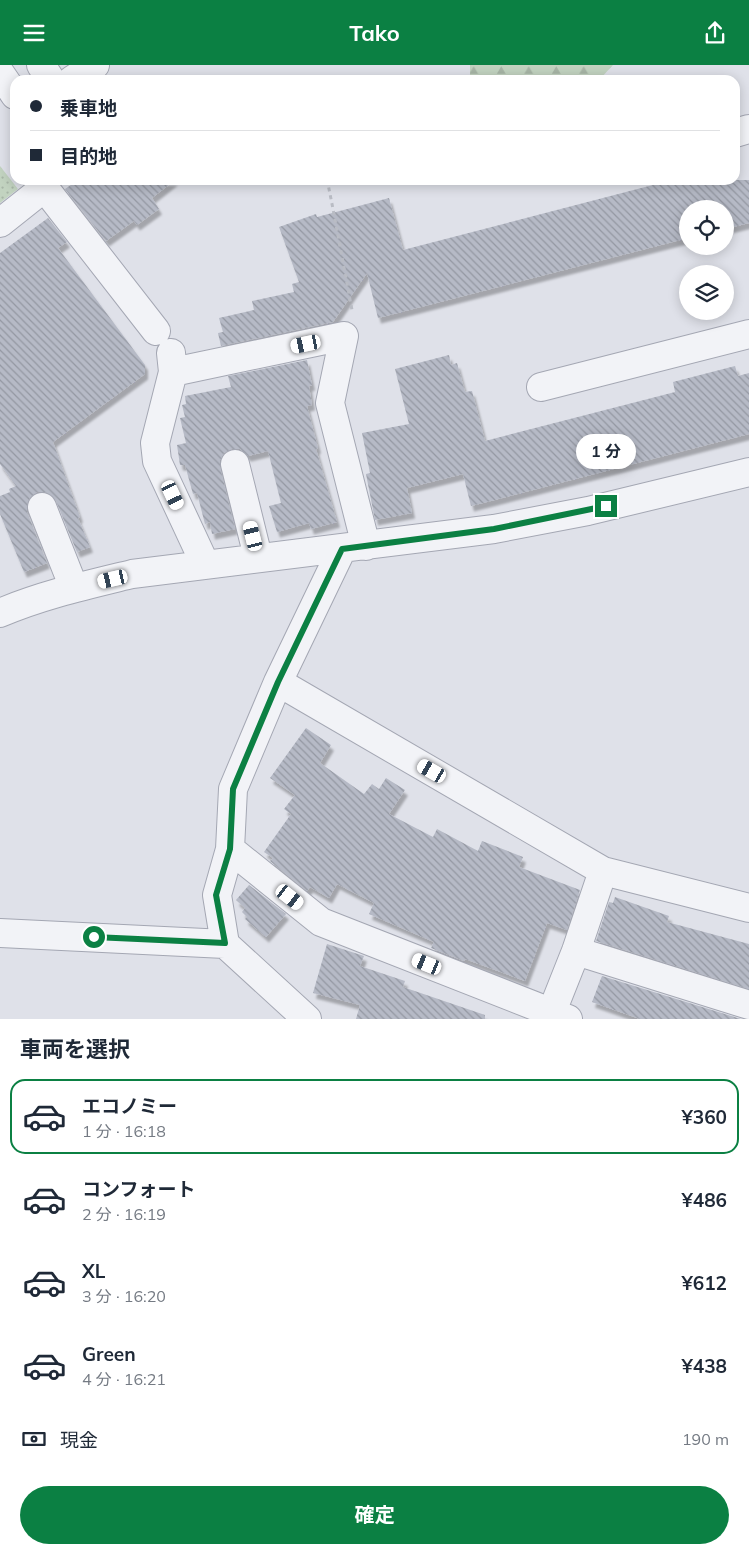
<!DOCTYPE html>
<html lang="ja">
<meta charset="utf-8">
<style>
:root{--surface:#fff;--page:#f6f6f7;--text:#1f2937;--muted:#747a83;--line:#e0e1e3;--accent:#0b8043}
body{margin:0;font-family:Mulish,"Noto Sans JP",sans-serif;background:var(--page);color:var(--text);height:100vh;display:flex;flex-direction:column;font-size:19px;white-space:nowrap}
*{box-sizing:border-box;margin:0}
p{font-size:16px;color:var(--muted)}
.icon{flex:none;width:28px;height:28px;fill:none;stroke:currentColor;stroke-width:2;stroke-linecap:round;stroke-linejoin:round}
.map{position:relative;height:954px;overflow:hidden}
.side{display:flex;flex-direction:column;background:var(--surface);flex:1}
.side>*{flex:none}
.banner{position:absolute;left:10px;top:10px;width:730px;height:110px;border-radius:15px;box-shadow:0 2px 12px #0003;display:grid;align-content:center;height:110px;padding:0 20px;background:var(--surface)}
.controls{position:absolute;left:679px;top:135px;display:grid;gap:10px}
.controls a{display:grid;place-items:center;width:55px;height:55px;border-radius:50%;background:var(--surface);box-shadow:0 2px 12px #0003;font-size:25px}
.end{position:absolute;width:22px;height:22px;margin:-11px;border:6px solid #0b8043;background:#fff;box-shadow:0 0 0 2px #fff}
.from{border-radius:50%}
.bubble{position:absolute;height:35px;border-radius:18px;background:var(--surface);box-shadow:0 2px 12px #0003;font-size:16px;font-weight:700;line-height:35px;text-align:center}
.car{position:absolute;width:15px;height:30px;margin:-15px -8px;border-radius:6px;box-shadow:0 0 4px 1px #0007;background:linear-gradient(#fff 24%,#345 0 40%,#fff 0 76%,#345 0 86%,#fff 0)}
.banner b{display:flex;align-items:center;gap:18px;height:48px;font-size:19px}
.banner b+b{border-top:1px solid var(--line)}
.banner i{width:12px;height:12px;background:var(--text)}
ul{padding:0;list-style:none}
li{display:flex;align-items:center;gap:15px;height:75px;margin:0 10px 8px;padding:0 10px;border:2px solid transparent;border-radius:15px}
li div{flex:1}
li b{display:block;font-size:19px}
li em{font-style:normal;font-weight:700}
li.selected{border-color:var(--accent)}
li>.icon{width:45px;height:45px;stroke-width:1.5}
h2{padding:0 20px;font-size:22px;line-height:60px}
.pay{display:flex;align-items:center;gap:12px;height:55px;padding:0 20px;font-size:19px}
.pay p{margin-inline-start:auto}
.primary-button{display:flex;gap:10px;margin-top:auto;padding:10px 20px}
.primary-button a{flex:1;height:58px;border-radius:30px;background:var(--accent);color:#fff;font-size:20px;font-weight:700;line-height:58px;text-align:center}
header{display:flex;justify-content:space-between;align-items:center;height:65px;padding:0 20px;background:var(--accent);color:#fff;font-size:22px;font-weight:700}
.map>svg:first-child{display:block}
.grass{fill:url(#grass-dots)}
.forest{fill:url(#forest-firs)}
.building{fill:url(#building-back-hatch);filter:url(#shadow)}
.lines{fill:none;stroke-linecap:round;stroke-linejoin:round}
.minor-casing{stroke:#a4a7b3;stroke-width:30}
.path{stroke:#b9bcc4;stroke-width:3;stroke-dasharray:4 4;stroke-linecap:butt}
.minor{stroke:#f2f3f7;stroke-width:28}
.route{stroke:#0b8043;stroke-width:6}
</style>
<header><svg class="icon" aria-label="menu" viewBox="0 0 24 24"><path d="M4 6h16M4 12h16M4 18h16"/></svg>Tako<svg class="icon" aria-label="share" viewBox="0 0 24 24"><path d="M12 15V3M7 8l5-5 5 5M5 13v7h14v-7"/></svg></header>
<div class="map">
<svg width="749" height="954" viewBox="0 0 749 954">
<defs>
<pattern id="grass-dots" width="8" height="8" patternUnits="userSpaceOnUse" patternTransform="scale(1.25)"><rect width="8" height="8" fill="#c2d3c0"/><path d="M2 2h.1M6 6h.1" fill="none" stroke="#a7b5a6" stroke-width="1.8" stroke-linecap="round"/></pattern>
<pattern id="forest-firs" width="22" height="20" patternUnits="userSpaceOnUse" patternTransform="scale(1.25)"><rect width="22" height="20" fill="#c2d3c0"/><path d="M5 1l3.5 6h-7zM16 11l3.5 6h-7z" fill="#a7b5a6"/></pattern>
<pattern id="building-back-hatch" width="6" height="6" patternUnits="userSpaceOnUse" patternTransform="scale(1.25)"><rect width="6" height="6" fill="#b6bac6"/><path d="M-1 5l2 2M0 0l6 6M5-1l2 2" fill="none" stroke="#9498a2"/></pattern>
<filter id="shadow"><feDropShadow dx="3" dy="5.5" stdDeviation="1" flood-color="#0004"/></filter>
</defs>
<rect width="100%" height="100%" fill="#dfe1e9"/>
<path class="grass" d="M0,101L18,124L0,138Z"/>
<path class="forest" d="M470,0H613L599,15H470Z"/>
<path class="building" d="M78,115H175L152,133L159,144L137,160L134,156L106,176L65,124Z
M672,115H749V158L725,164V144H688V173L378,253L367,208L333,257L221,281L218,268L223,267L219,253L254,245L252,236L294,227L292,219L299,217L279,162L316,149L317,152L389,133L403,185Z
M48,153L67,177L58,183L145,300V309L53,377L80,452L78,453L90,482L77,487L56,436L51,430L45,427H37L30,433L27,439V447L47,498L24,507L0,449V431L10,427L9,424L16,421L0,399V188Z
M449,290L451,300L457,298L465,327L472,326L485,376L675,327L673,317L735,301L738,311L749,308V369L471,441L463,409L407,423L412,448L375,455L366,409L370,408L362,368L409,359L395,304Z
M307,295L312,320L309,321L312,340L307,341L318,383L316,384L337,457L311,464L309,458L277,467L269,441L281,438L268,386L248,391L240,384H232L224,388L220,395V402L235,464L212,469L210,457L205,459L197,428L193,429L185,400H180L177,380L186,378L180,353L185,352L182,340L186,339L185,331L231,322L228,311Z
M306,663L331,680L320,698L364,729L372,719L379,724L386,713L405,725L389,749L433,772L437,764L478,786L482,776L523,792L519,802L580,825L567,865L547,858L525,916L465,894L464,896L431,883L434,877L369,849L374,838L337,819L329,833L310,822L307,826L270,796L273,793L264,787L291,749L284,744L295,730L270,713Z
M249,820L286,849L266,872L245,854L247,852L242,847L245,843L236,835Z
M615,832L669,851L667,857L749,879V924L596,876L609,837L613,838Z
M327,879L364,891L360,901L405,916L403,922L485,950V954H356L360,940L313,928Z
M602,911L741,954H640L592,937Z"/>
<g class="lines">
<defs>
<path id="minor" d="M41,0L51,15
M0,8L15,30
M72,15L95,0
M735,68L749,64
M42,115L40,117L156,266
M0,158L44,123
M171,288L173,307L155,378L157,396L205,499
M173,307L344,271L330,338L366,481
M541,322L749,269
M235,399L258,492
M42,442L74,523
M0,548C42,530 87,520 132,509L494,464L588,446L749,407
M278,617L603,806L749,843
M230,784L321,857L568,954
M0,868L225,879
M576,886L749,940
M307,954L225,879L217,830L230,784L233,724L278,617L342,484
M549,954L576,886L603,806"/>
</defs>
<use href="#minor" class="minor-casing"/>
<path class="path" d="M326,115L328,119L333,144L352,245"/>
<use href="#minor" class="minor"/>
</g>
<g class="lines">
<path class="route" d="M94,872L225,878L216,830L230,784L233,724L278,617L342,484L494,464L606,441"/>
</g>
</svg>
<div class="controls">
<a><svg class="icon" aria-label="locate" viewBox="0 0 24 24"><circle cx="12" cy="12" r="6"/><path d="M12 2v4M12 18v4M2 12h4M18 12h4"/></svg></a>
<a><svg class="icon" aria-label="layers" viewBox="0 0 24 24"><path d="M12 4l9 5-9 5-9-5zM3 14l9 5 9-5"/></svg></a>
</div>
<i class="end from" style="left:94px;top:872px"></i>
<i class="end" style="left:606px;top:441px"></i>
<div class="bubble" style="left:576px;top:369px;width:60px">1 分</div>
<i class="car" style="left:306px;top:279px;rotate:258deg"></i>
<i class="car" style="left:173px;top:430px;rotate:155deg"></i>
<i class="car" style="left:253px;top:471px;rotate:346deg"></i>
<i class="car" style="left:113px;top:514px;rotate:257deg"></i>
<i class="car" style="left:432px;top:706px;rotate:300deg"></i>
<i class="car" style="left:290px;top:832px;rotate:128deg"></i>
<i class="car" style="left:427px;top:899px;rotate:292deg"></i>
<div class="banner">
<b><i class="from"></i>乗車地</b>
<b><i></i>目的地</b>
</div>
</div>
<section class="side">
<h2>車両を選択</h2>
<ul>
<li class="selected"><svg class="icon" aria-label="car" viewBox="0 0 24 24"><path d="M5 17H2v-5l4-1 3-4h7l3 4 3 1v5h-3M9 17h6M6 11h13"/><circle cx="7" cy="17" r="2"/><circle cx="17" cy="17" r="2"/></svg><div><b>エコノミー</b><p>1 分 · 16:18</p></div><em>¥360</em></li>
<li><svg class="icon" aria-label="car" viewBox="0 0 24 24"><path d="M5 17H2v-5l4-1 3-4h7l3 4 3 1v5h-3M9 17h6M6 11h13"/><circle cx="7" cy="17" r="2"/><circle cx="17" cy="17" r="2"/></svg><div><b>コンフォート</b><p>2 分 · 16:19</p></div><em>¥486</em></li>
<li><svg class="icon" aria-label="car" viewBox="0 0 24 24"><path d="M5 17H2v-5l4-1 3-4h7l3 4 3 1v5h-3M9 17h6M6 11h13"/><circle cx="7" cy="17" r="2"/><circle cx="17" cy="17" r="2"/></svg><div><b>XL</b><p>3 分 · 16:20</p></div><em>¥612</em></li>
<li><svg class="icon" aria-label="car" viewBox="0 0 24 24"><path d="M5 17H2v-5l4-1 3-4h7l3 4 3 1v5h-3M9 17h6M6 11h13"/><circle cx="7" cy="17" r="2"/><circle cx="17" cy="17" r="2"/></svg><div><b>Green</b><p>4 分 · 16:21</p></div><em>¥438</em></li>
</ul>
<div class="pay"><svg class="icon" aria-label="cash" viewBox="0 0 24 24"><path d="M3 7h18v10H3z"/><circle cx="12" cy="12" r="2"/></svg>現金<p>190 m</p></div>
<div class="primary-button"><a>確定</a></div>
</section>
